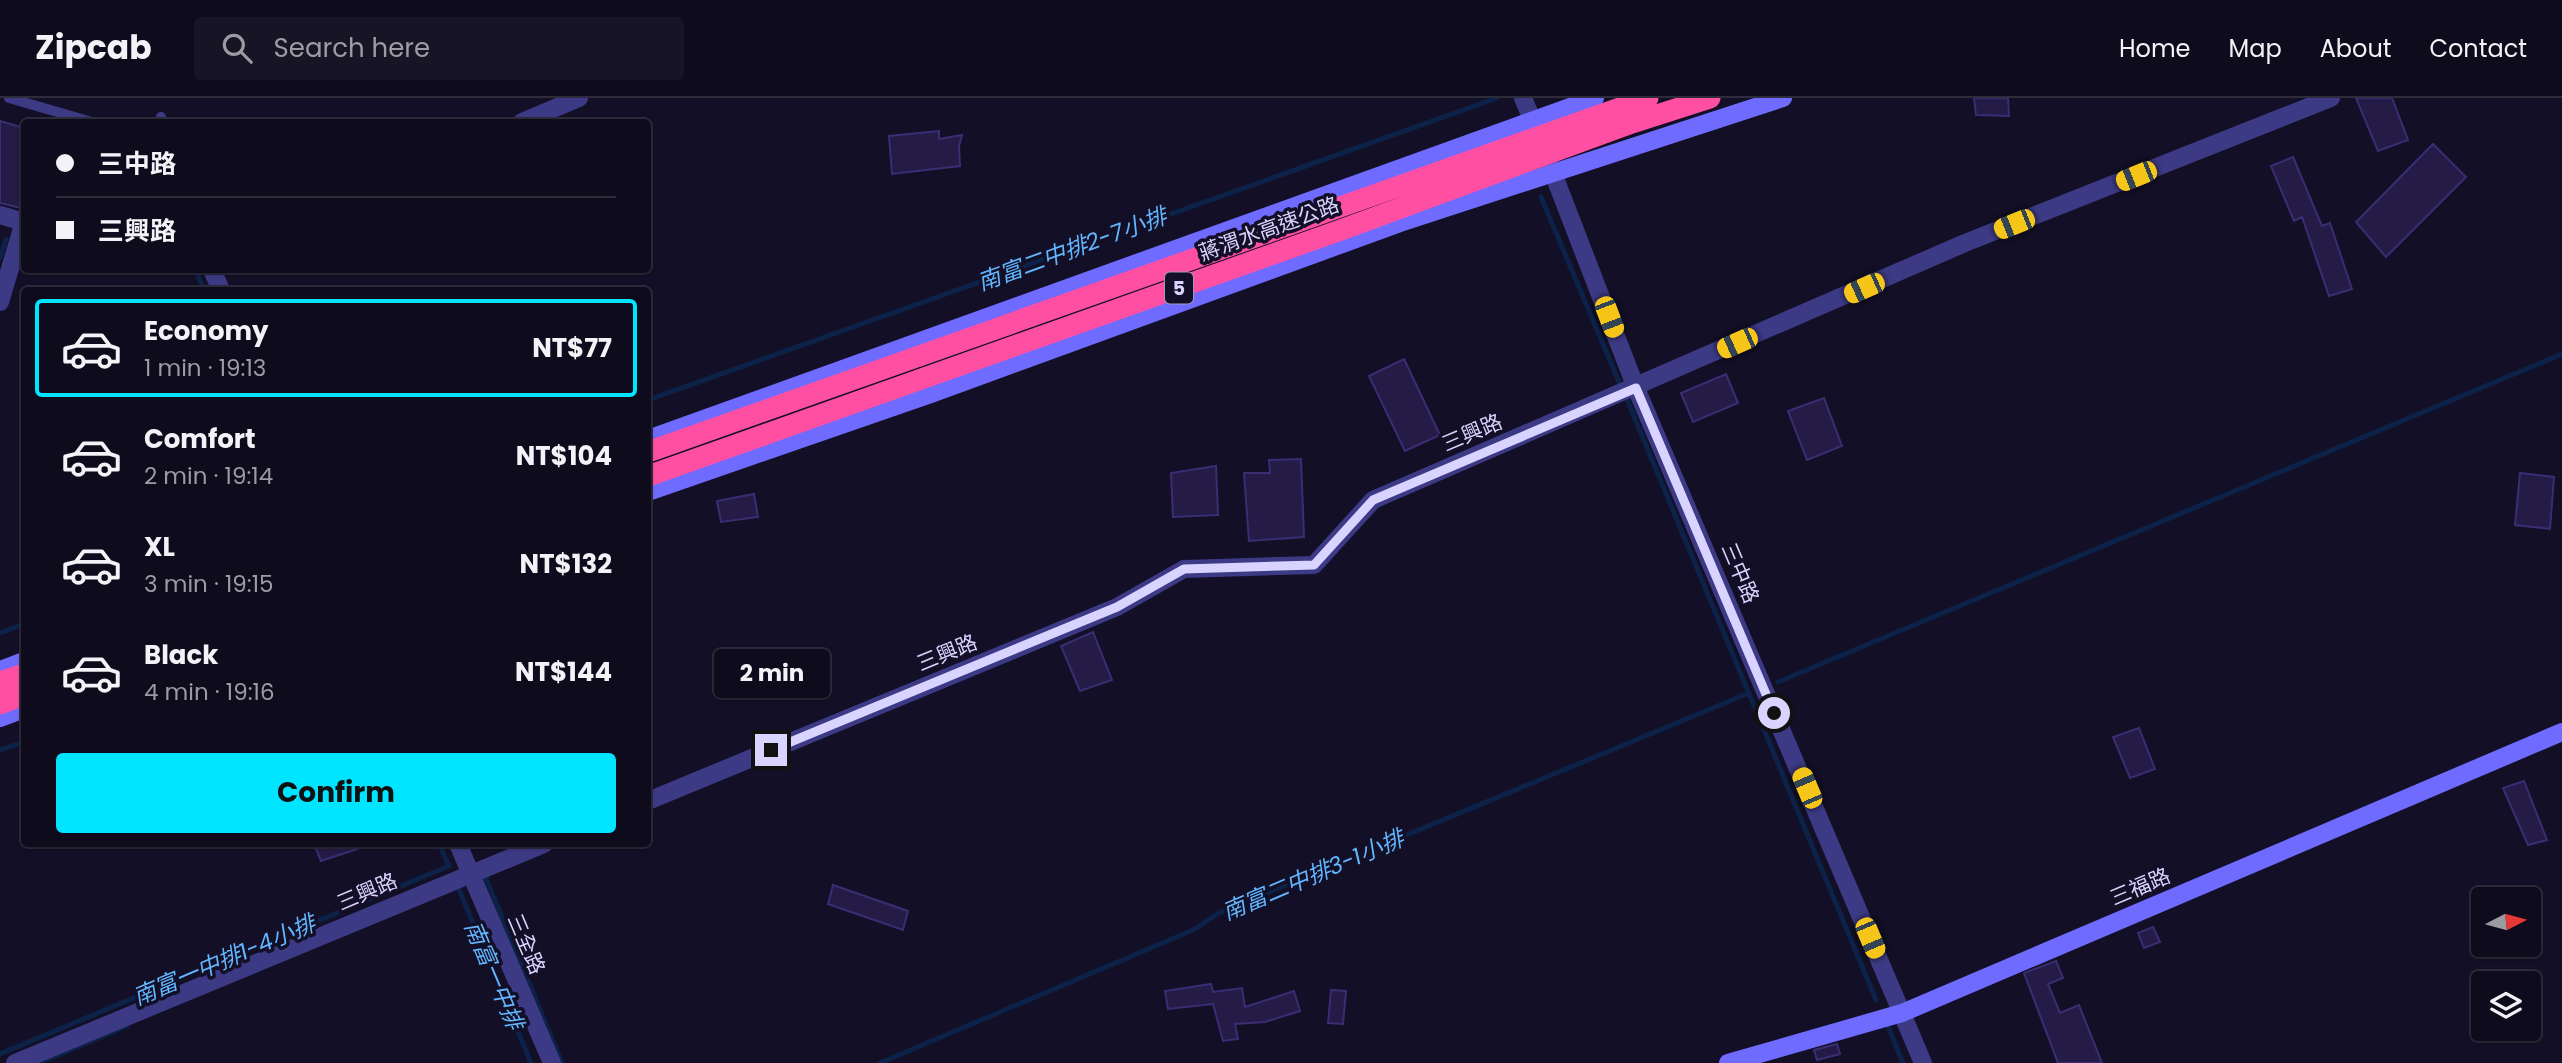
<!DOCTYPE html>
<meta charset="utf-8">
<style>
:root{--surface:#0e0b1c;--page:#171425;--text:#f1f3f6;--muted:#9b9ba3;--line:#2e2b3b;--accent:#00e5ff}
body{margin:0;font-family:Poppins,"Noto Sans TC",sans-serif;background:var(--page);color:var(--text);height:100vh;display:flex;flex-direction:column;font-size:26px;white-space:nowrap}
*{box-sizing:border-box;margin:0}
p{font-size:23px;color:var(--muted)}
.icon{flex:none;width:38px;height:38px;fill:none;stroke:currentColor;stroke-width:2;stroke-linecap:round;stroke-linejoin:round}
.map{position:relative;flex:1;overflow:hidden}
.panel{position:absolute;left:21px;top:189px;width:630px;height:560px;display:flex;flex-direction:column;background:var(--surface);border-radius:7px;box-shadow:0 2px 5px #0004,0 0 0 2px var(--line)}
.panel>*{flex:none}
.guide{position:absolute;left:21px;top:21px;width:630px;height:154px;border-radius:7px;box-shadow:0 2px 5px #0004,0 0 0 2px var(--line);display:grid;align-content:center;height:154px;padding:0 35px;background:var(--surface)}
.needle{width:46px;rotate:84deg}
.buttons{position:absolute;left:2471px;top:789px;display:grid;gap:14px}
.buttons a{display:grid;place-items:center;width:70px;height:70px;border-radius:7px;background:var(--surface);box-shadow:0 2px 5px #0004,0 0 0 2px var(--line);font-size:35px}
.end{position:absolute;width:32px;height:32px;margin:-16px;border:9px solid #d9d4ff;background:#111;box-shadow:0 0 0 4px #111}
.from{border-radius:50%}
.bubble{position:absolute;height:49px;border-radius:7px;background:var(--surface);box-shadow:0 2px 5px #0004,0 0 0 2px var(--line);font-size:23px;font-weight:700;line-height:49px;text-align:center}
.car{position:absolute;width:21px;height:42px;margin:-21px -10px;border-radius:9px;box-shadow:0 0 5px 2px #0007;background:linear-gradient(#f5c518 24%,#345 0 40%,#f5c518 0 76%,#345 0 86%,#f5c518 0)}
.guide b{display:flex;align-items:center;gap:24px;height:66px;font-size:26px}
.guide b+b{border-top:2px solid var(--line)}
.guide i{width:18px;height:18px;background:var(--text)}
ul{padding:12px 0 0;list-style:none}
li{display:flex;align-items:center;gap:21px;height:98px;margin:0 14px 10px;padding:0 21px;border:4px solid transparent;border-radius:7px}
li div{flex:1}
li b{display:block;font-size:26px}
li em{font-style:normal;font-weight:700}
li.active{border-color:var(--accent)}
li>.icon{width:63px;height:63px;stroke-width:1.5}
.button{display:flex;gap:14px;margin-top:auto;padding:14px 35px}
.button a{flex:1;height:80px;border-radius:7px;background:var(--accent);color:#111;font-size:28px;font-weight:700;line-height:80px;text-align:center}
header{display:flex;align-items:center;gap:42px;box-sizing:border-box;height:98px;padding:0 35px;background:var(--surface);border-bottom:2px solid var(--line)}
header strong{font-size:33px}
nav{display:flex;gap:38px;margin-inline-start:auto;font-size:24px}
.search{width:490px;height:63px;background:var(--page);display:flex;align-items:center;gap:18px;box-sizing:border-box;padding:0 24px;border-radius:7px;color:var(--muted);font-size:26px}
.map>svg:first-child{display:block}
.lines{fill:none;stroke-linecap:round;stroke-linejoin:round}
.stream{stroke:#0c2248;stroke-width:5}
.building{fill:#241b47;stroke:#3b2d73;stroke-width:2}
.lane{stroke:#3d3a85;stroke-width:10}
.street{stroke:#3d3a85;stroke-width:18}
.secondary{stroke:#6f6bff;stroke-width:18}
.highway{stroke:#ff4fa3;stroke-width:21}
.highway-bridge{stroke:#ff4fa3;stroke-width:21}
.route{stroke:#d9d4ff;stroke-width:9}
.labels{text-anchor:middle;stroke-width:7;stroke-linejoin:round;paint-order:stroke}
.shield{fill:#130f26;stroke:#9e99be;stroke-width:2}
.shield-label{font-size:19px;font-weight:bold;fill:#d9d4ff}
.street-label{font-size:21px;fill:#d9d4ff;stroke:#130f26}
.water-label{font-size:23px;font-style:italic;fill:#62b6ff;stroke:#130f26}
</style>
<header>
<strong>Zipcab</strong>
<div class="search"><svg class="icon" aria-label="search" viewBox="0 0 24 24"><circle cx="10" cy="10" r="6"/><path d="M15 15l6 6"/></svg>Search here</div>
<nav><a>Home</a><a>Map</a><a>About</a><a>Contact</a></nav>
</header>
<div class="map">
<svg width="2562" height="965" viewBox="0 0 2562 965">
<rect width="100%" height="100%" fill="#130f26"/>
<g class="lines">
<path class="stream" d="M1541,99L1619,284
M0,160L6,141
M188,172L196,173L204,192
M1626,299L1876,902
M648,302L1497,0
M0,535L24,526
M1778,584L2562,256
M0,652L24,644
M485,778L562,965
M455,790L458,789L531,965
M1887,926L1903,965
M0,956L449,768L439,746
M39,965L127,928
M880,965L1193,832L1219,815L1749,595"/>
</g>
<path class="building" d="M1974,0H2008L2009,18L1976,17Z
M2356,0H2392L2408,42L2378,53Z
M0,23L24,30V96L21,110L0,105Z
M939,33V41L962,37L959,48L960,68L892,76L889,38Z
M2433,46L2466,79L2386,159L2356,124Z
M2293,59L2322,128L2330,125L2352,191L2329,198L2302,119L2294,123L2271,68Z
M1404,261L1440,337L1405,353L1369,278Z
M1726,276L1738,305L1693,324L1681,295Z
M1824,300L1842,348L1807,362L1788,313Z
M1301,361L1304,439L1249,443L1244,375H1270L1269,362Z
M1216,368L1218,417L1173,419L1171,375Z
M2520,375L2554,379L2550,431L2515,427Z
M754,396L758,419L721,424L717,403Z
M1093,534L1112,582L1080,593L1061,548Z
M2139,630L2155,671L2130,680L2113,639Z
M2524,683L2547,742L2528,747L2503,690Z
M314,746H366L367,748L321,763Z
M833,787L908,813L903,832L828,806Z
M2153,829L2160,844L2144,850L2138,835Z
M2056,863L2063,880L2048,886L2060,915L2079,907L2102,965H2058L2024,875Z
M1211,886L1213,894L1242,890L1245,909L1294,893L1300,913L1265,924L1235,926L1238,941L1223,943L1213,906L1168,911L1165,893Z
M1331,892L1346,893L1343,926L1328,925Z
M1837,946L1840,956L1817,962L1814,952Z"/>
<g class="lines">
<path class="lane" d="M9,0L92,24
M160,24L161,19"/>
<path class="street" d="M1523,0L1538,36
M522,24L579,0
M1548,62L1636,290L1923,965
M0,117L24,124
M212,172L221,192
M0,204L24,124
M648,703L1117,509L1184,471L1314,467L1373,402L1965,145L2331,0
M458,746L552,965
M15,965L544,746"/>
<path class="secondary" d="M648,341L1595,0
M648,394L931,296L1400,125L1783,0
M0,572L24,563
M0,620L24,611
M1728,965L1902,915L2562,634"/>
<path class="highway" d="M0,584L24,576
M0,606L24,597"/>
<path class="highway-bridge" d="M648,354L1648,0
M648,378L1338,133L1632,25L1710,0"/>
</g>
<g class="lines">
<path class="route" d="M771,652L1117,509L1184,471L1314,467L1373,402L1636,290L1774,615"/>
</g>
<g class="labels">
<rect class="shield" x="1165" y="174.5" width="28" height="31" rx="5"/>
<g class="shield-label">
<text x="1179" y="197">5</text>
</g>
<g class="street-label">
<text transform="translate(1269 131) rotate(-20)" y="7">蔣渭水高速公路</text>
<text transform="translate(1472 335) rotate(-23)" y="7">三興路</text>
<text transform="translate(1740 475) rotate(67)" y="7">三中路</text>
<text transform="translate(947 555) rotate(-22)" y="7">三興路</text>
<text transform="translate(2140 789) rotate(-23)" y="7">三福路</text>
<text transform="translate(367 794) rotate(-23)" y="7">三興路</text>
<text transform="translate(526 846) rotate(67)" y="7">三全路</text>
</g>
<g class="water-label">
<text transform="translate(1072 151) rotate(-20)" y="8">南富二中排2-7小排</text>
<text transform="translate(1313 777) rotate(-23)" y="8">南富二中排3-1小排</text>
<text transform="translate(224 862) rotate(-23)" y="8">南富一中排1-4小排</text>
<text transform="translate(494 877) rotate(67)" y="8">南富一中排</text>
</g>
</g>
</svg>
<div class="buttons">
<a><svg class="needle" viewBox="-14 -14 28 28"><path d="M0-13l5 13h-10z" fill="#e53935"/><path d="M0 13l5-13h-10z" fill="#9b9ba3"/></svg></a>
<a><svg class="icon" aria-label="layers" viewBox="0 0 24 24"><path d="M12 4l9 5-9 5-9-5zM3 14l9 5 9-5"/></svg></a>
</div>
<i class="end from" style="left:1774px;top:615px"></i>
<i class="end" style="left:771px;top:652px"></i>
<div class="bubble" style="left:714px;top:551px;width:116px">2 min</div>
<i class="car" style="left:2136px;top:78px;rotate:248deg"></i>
<i class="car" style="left:2014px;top:126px;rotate:248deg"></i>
<i class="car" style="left:1864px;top:190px;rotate:246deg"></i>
<i class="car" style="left:1609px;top:219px;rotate:159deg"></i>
<i class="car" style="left:1737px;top:245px;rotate:246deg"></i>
<i class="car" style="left:1807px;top:690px;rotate:337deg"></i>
<i class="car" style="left:1870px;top:840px;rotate:157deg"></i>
<div class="guide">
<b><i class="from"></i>三中路</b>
<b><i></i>三興路</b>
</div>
<section class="panel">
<ul>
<li class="active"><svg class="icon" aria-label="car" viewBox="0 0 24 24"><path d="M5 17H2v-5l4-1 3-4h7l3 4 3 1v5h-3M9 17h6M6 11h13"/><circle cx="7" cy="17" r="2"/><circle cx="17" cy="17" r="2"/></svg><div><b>Economy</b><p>1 min · 19:13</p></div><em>NT$77</em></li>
<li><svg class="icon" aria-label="car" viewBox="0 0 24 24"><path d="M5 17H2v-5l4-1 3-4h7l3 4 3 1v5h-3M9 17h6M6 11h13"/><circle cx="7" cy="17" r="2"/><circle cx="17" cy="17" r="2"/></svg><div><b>Comfort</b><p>2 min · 19:14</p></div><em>NT$104</em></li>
<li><svg class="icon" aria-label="car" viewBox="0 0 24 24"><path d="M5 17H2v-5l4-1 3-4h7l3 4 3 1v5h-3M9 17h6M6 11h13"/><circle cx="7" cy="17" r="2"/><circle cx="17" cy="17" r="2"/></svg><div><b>XL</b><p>3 min · 19:15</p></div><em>NT$132</em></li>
<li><svg class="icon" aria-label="car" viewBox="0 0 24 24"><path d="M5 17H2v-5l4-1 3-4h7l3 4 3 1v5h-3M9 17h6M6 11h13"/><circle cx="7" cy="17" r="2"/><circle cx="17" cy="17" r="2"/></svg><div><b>Black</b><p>4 min · 19:16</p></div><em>NT$144</em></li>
</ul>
<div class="button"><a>Confirm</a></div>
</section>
</div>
